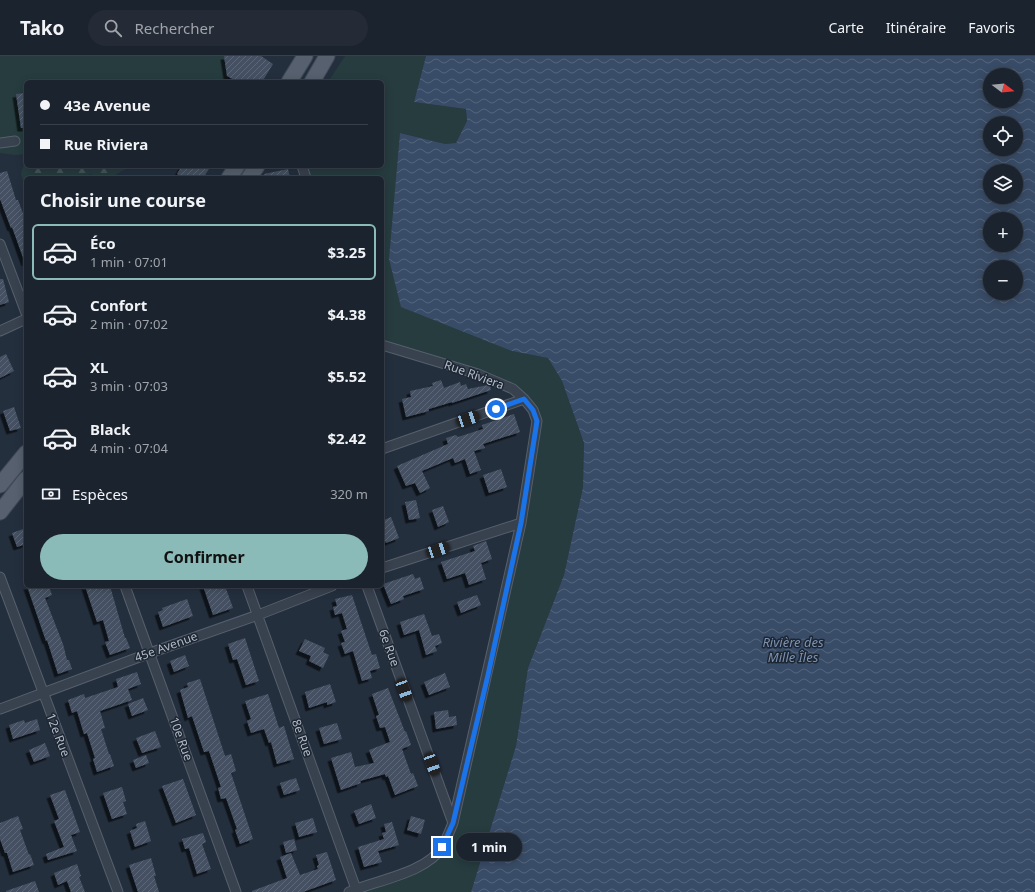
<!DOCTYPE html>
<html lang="fr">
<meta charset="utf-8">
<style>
:root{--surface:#1b232e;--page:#242b36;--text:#f1f3f6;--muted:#a0a4aa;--line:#39404a;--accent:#8bbbb9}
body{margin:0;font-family:"Noto Sans",sans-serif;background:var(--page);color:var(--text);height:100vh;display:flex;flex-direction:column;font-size:15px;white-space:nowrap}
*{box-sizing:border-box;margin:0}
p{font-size:13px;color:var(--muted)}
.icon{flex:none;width:22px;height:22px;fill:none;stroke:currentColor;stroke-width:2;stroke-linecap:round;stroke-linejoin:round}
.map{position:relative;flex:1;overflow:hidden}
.sheet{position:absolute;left:24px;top:120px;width:360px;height:412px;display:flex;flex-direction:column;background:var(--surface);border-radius:6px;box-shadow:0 2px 10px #0003,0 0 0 1px var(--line)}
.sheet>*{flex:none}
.hud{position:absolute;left:24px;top:24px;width:360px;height:88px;border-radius:6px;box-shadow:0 2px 10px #0003,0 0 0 1px var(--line);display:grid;align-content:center;height:88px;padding:0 16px;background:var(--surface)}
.needle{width:26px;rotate:106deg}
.controls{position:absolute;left:983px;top:12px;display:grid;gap:8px}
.controls a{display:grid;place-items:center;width:40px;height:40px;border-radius:50%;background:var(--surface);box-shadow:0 2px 10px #0003,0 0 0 1px var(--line);font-size:20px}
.end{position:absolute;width:18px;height:18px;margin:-9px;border:5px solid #1a73e8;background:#fff;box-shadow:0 0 0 2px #fff}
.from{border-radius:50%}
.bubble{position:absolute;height:28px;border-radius:14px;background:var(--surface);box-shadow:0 2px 10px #0003,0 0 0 1px var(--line);font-size:13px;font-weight:700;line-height:28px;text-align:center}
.car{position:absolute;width:12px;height:24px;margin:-12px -6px;border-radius:5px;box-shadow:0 0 3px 1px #0007;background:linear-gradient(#222 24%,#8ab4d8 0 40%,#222 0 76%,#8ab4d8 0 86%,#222 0)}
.hud b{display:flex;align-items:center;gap:14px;height:38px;font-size:15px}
.hud b+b{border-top:1px solid var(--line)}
.hud i{width:10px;height:10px;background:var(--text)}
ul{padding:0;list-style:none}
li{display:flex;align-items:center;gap:12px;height:56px;margin:0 8px 6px;padding:0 8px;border:2px solid transparent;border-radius:6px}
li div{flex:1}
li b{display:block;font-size:15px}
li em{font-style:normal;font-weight:700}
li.selected{border-color:var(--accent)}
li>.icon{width:36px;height:36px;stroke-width:1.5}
h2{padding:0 16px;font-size:18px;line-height:48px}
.pay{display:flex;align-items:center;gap:10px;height:44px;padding:0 16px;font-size:15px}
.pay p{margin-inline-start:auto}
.primary-button{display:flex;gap:8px;margin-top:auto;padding:8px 16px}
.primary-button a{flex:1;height:46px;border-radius:24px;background:var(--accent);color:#111;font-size:16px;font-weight:700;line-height:46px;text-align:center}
header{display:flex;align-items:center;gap:24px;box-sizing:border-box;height:56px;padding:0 20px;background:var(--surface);border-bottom:1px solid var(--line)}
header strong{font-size:19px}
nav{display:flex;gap:22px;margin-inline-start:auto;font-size:14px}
.search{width:280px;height:36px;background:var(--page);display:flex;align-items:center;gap:10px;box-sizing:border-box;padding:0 14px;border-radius:22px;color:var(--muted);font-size:15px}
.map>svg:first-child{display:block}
.forest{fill:url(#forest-firs)}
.green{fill:#263c3f}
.water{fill:url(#water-waves);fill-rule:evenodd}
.building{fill:url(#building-hatch);filter:url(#shadow)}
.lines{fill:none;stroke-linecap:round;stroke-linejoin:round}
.minor-casing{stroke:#565f6c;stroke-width:11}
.primary-casing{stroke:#414a57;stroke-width:17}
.minor{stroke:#38414e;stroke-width:9}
.primary{stroke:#56606e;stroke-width:15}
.route{stroke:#1a73e8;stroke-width:5}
.labels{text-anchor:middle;stroke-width:3;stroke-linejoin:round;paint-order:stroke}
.street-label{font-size:12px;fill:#b4bcc9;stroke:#1d2633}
.water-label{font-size:13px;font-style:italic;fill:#7c92b1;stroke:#1d2633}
</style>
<header>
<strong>Tako</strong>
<div class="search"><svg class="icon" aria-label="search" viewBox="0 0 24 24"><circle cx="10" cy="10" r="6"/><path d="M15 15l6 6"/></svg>Rechercher</div>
<nav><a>Carte</a><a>Itinéraire</a><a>Favoris</a></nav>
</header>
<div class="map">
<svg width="1035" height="836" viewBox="0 0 1035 836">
<defs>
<pattern id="forest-firs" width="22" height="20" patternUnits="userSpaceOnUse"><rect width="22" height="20" fill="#263c3f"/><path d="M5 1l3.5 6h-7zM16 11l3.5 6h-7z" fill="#435659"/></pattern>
<pattern id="water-waves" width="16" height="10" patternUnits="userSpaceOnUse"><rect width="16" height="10" fill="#394c67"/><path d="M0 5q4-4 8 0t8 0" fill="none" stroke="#53647b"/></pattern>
<pattern id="building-hatch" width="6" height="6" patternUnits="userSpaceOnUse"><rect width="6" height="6" fill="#455162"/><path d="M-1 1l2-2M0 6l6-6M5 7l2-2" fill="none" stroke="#5d6877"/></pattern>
<filter id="shadow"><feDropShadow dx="-3.5" dy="3.5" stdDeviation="0" flood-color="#0009"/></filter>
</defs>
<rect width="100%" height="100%" fill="#242f3e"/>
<path class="forest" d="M26,102V110H126L125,113L110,122L89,118V122H26V133L21,118Z"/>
<path class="green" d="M0,0H227L226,26H26V98L15,99L0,97Z
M345,0H426L414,46L466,53L467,65L456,87L445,88L400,77L512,295L548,302L562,325L584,387L583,431L564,519L528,612L516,690L471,836H349L356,833L413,819L432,806L453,771L538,365L513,333L382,289V122H310L307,110H382V26H328Z"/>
<path class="water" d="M426,0H1035V836H471L516,690L528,612L564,519L583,431L584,387L562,325L548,302L512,295L401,251L389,203L400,77L445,88L456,87L467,65L466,53L414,46ZM990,19H1016V45H990ZM990,67H1016V93H990ZM990,115H1016V141H990ZM990,163H1016V189H990ZM990,211H1016V237H990Z"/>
<path class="building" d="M224,0H261L273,8L262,26H238L227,20Z
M26,37V72H21L16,38Z
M182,110H211L203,122H183L177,118Z
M288,113L290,122H265L264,118Z
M7,115L16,144H18L26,165V206L25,207L12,171L11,172L0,143V117Z
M0,223H3L9,246L0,249Z
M6,298L14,315L0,322V301Z
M441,324L444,332L460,326L461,330L466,328L468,333L488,329L490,330L491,334L452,347V346L429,353V355L406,361L402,343L411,341L410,335L433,330L432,327Z
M14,351L21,372L10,375L3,355Z
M514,358L520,376L483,388L485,392L474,395L481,414L470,418L465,403L455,407L453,402L422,415L430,432L420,437L415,427L406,430L397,410L448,388L446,382L456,379L458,381L483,373L482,369Z
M501,413L507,431L489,437L483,419Z
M416,444L420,462L409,464L405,446Z
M443,450L449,466L438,471L432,454Z
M391,461L399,482L386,487L382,478V465Z
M26,472V488L17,491L12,477Z
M486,485L492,503L481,507L486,523L469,529L465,517L447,523L441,506L475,495L473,490Z
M413,518L415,523L420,521L424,533L403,540L404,543L391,548L383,528Z
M27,530H49L52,539L45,542L63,588L67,604H69L72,613L58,618L47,584L46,585Z
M85,530H110L125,582H126L130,592L110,599L105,586L109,585L103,564L97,566Z
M203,530H225L233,552L213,559Z
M352,539L372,599L376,598L380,612L370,615L372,622L362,625L353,595L345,598L341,587L345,586L341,575L347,573L342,557L335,559L333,551L337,550L335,543Z
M477,539L481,549L461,557L457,546Z
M187,543L193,560L163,571L158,556L163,554L162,552Z
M424,558L432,580L439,578L442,587L435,590L437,595L426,599L419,574L404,579L400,566Z
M245,582L259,625L246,629L237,603L233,604L228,588Z
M305,583L325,592L323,596L329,599L323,612L309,605L311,600L299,595Z
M185,599L189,610L174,616L170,605Z
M137,616L141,628L128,633L132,644L100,655L105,672L101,673L109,698H110L114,710L97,716L93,703L95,702L87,677L84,678L77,655L72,657L68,644L84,638L85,642L118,631L116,623Z
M445,617L450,631L429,639L424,626Z
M200,623L225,700L231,698L236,715L231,717L253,783L240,788L235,774L237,773L226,742L221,743L218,732L221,731L209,695L204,696L192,660L188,662L180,634L188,631L187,627Z
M330,628L336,646L327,649V646L309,652L305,636Z
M388,632L405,676L406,675L411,689L402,693L411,718L413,717L418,730L395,739L388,720L386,721L385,718L360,725L361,727L341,734L331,702L351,696L355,711L374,707L369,694L390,686L385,671L380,672L376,660L379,659L372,638Z
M268,638L279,672L284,670L294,703L277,708L271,686L269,687L264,673L251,677L247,665L251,663L245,645Z
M143,642L148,654L132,660L128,648Z
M448,654L449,661L456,660L457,669L436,673L434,656Z
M37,663L40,674L13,683L9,669L24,664L25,667Z
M337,667L342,683L324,688L319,672Z
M155,675L161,691L142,697L136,682Z
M45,687L50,700L34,706L29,694Z
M146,699L149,707L136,712L133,704Z
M296,722L300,734L284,739L280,727Z
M183,723L196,759L176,767L162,730Z
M122,731L126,745L123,746L127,758L112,763L103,737Z
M65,734L80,776L71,779L77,795L48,804L46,798L64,791L54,765L59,763L50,739Z
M371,748L376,762L359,768L354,755Z
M18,760L23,773L20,774L29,799L30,798L34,809L13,816L7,797H5L0,783V767Z
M411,760L425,764L421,778L407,774Z
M313,762L317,776L299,781L295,767Z
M145,765L151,785L135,791L130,775L137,772L136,768Z
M392,766L399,789L378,795L382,806L364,811L358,791L384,783L382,777L386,776L384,768Z
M203,777L206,786L202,788L211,813L197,818L189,792L185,793L182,783Z
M294,783L297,794L286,797L283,786Z
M327,796L336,824L303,836H252V835L287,822L280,801L291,797L300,819L318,813L317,810L319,809L316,799Z
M151,802L156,820H154L159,836H138L129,809Z
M77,808L81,820L79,821L85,836H71L67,825L58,829L54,817Z
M35,825L39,836H6V835Z"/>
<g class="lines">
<defs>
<path id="minor" d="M0,87L15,85
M302,110L306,122
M0,188L26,257
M0,275L26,263
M382,393L524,343
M382,512L521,467
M0,521L118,836
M125,530L236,836
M247,530L356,833
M367,530L453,767
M0,653L150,597L258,559L332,530
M349,836C377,824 427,817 443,790C447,782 450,774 453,767L521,467L537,365L533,354L524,343L513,333L478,318L382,289"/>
<path id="primary" d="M289,26L305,0
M312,26L327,0
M229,122L237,110
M249,122L257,110
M0,429L26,397
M0,456L26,423"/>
</defs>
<use href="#minor" class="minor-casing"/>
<use href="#primary" class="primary-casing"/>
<use href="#minor" class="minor"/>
<use href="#primary" class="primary"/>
</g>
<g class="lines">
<path class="route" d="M442,791L453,767L488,619L521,467L537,365L533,354L524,343L496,353"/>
</g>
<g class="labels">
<g class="street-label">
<text transform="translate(474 319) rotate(20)" y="4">Rue Riviera</text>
<text transform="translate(166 591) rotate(-20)" y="4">45e Avenue</text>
<text transform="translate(389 592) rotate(70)" y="4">6e Rue</text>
<text transform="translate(58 679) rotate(69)" y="4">12e Rue</text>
<text transform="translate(302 682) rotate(70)" y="4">8e Rue</text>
<text transform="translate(181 683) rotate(70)" y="4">10e Rue</text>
</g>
<g class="water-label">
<text x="793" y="591">Rivière des<tspan x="793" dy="15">Mille Îles</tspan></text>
</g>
</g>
</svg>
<div class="controls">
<a><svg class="needle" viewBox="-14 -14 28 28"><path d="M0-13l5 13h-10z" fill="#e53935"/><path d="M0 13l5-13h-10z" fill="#a0a4aa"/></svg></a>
<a><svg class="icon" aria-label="locate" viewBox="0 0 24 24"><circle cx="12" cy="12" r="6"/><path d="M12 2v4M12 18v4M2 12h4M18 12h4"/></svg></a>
<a><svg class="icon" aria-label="layers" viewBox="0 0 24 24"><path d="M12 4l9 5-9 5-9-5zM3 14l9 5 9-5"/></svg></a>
<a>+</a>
<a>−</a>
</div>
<i class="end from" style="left:496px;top:353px"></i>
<i class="end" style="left:442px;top:791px"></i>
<div class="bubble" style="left:456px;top:777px;width:66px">1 min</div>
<i class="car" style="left:468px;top:363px;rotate:71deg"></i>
<i class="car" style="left:438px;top:494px;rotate:72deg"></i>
<i class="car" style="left:404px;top:634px;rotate:160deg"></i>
<i class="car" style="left:432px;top:708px;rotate:160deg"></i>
<div class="hud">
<b><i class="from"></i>43e Avenue</b>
<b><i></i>Rue Riviera</b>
</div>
<section class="sheet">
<h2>Choisir une course</h2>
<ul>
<li class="selected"><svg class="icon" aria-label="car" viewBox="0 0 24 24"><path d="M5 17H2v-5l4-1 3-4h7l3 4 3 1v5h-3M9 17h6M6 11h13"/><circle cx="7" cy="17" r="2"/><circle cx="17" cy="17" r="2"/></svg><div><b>Éco</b><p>1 min · 07:01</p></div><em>$3.25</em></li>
<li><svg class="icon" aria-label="car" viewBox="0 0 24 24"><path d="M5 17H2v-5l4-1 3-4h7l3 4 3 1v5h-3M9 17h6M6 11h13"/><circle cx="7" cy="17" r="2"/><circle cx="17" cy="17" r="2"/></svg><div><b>Confort</b><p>2 min · 07:02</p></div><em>$4.38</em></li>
<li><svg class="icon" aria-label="car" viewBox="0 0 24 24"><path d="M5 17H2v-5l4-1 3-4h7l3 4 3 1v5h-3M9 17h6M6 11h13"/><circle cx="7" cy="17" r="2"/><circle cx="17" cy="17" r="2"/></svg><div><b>XL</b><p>3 min · 07:03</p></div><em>$5.52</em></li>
<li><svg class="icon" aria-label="car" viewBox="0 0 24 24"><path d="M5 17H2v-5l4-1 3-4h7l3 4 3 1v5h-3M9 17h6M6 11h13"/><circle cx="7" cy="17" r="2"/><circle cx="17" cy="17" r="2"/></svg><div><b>Black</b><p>4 min · 07:04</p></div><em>$2.42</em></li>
</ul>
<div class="pay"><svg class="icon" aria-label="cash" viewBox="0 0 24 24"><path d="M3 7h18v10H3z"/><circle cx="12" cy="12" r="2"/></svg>Espèces<p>320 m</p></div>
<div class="primary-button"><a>Confirmer</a></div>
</section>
</div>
